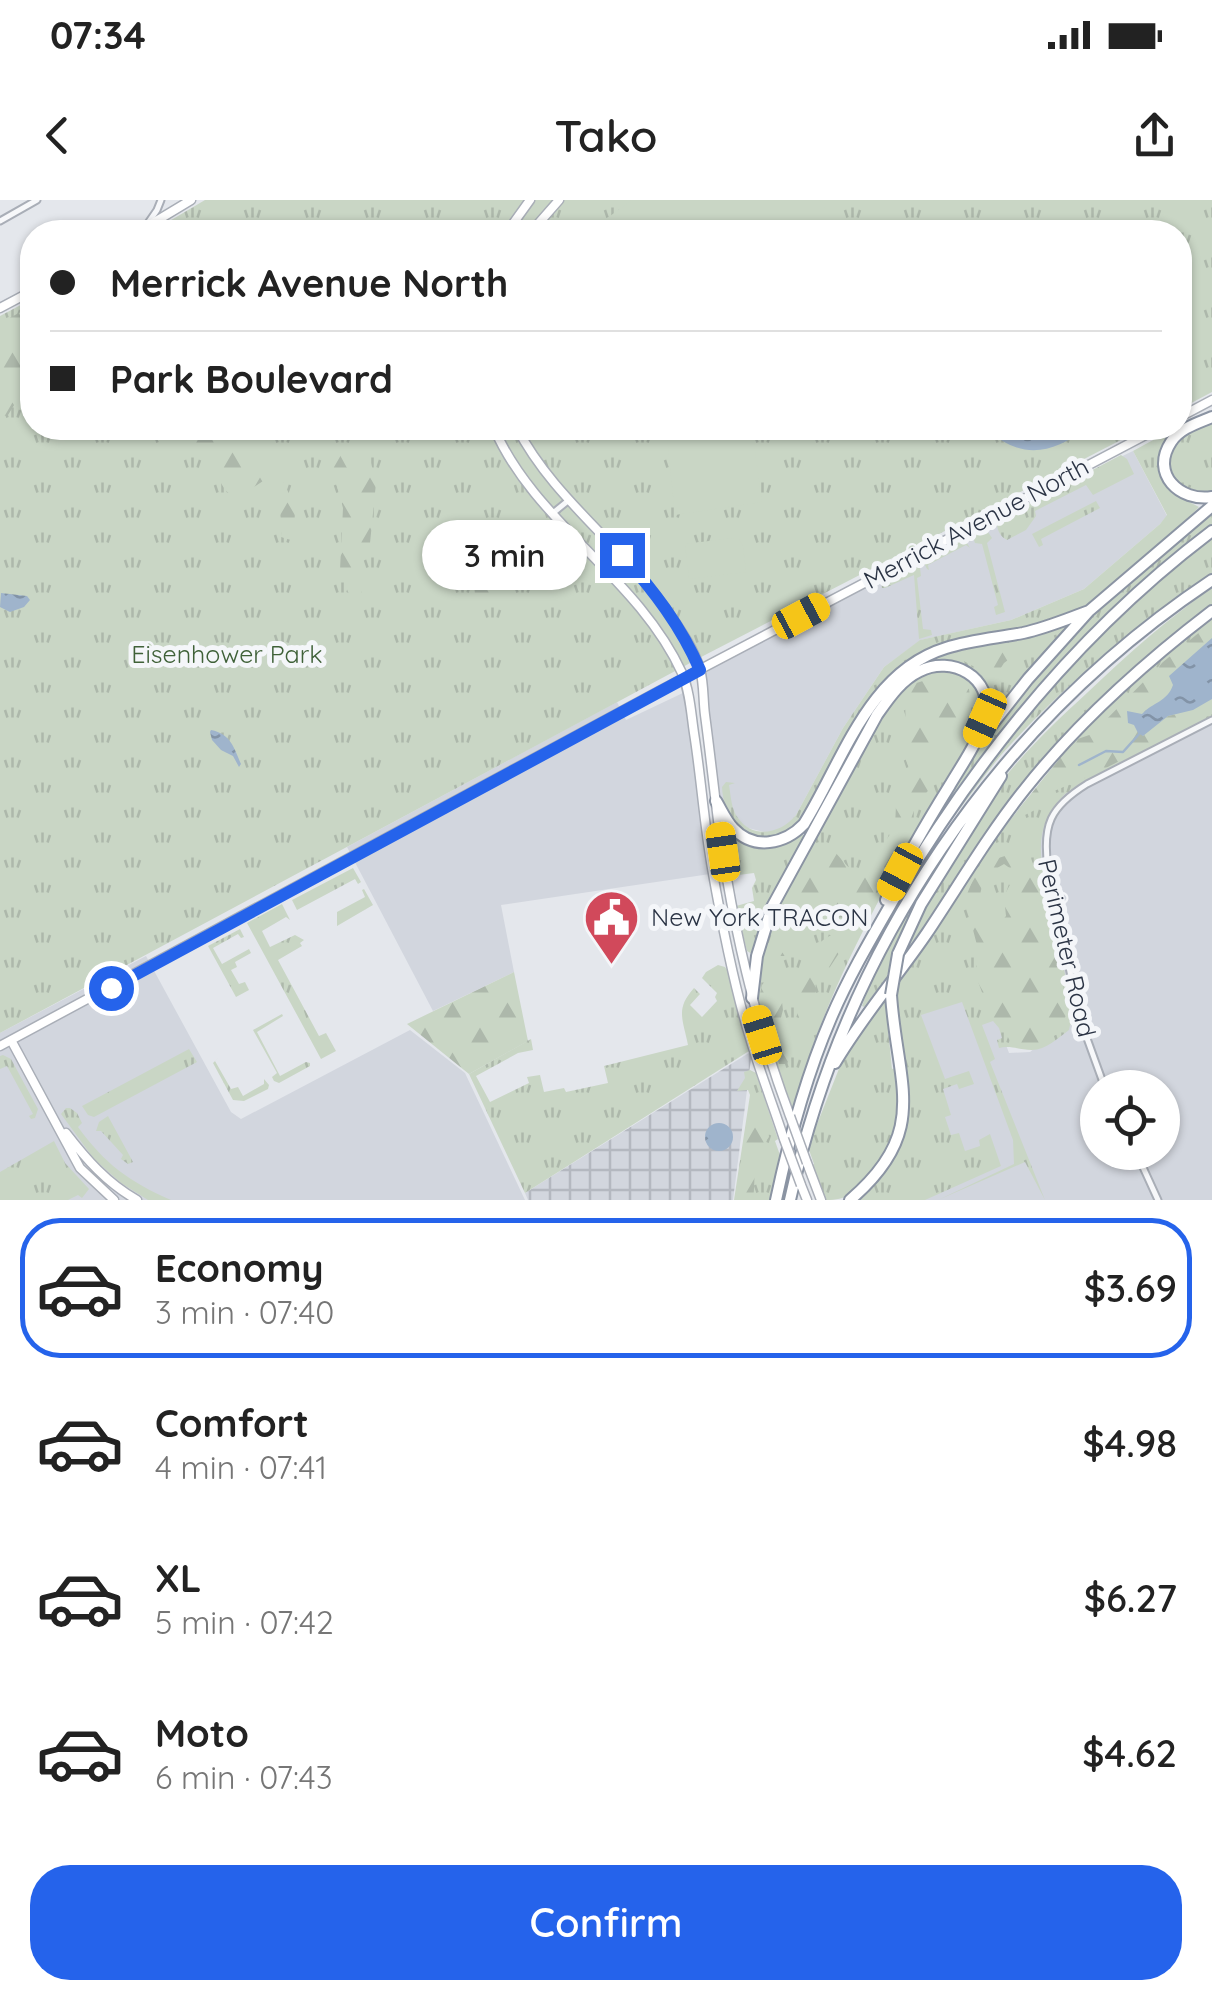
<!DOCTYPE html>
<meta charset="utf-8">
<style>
:root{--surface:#fff;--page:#f2f2f2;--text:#222;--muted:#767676;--line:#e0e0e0;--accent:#2563eb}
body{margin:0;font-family:Quicksand,sans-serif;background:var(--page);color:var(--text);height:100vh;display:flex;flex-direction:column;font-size:38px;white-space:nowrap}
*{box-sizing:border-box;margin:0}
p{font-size:32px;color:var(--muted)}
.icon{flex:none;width:55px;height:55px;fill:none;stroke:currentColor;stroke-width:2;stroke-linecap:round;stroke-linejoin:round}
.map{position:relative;height:1000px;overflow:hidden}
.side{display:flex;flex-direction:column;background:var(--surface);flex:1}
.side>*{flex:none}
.hud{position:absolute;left:20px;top:20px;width:1172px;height:220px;border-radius:40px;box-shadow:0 2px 8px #0004;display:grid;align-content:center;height:220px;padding:0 30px;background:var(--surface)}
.buttons{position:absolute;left:1080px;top:870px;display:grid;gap:20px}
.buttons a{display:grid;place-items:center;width:100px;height:100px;border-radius:50%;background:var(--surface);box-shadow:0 2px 8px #0004;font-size:50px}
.end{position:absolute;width:45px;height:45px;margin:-22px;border:12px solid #2563eb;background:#fff;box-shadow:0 0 0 5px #fff}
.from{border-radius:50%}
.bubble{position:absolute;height:70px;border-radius:35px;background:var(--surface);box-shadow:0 2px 8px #0004;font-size:32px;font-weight:600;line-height:70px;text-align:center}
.car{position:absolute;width:30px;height:60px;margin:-30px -15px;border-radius:12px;box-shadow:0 0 8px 2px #0007;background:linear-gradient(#f5c518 24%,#345 0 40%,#f5c518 0 76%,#345 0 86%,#f5c518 0)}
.hud b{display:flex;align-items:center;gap:35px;height:95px;font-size:38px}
.hud b+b{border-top:2px solid var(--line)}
.hud i{width:25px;height:25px;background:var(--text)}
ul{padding:18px 0 0;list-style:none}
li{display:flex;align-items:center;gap:30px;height:140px;margin:0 20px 15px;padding:0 10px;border:5px solid transparent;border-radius:40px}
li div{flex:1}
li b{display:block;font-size:38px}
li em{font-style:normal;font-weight:600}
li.selected{border-color:var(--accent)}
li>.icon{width:90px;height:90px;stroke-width:1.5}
.primary-button{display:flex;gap:20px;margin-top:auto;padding:20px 30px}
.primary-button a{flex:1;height:115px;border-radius:40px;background:var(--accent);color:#fff;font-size:40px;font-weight:600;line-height:115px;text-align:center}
.status{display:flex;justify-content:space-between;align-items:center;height:70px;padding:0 50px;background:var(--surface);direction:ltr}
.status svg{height:28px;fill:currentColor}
header{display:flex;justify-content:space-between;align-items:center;height:130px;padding:0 30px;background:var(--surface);font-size:45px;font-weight:600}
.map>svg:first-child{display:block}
.built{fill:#d2d6de;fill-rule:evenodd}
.industrial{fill:url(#industrial-grid)}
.grass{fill:url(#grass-tufts)}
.forest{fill:url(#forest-firs);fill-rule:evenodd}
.garden{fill:#c9d6c5}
.water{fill:url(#water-ripples)}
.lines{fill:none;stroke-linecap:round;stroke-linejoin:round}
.stream{stroke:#9fb4cc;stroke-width:2.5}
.street-casing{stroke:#a9aeb7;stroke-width:9}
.secondary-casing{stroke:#a9aeb7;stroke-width:11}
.highway-casing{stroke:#8b94a3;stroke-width:14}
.street{stroke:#f7f8fa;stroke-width:5}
.secondary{stroke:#fff;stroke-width:8}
.highway{stroke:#fff;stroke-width:10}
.secondary-bridge-casing{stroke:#a9aeb7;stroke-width:11;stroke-linecap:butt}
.highway-bridge-casing{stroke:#8b94a3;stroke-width:14;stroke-linecap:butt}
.secondary-bridge{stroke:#fff;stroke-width:8}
.highway-bridge{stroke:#fff;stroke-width:10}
.route{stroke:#2563eb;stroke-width:12}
.labels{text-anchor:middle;stroke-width:10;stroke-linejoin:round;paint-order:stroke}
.street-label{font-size:25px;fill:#2b3445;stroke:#f4f6f9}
.park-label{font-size:25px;fill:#3f6138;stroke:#f4f6f9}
.poi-label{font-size:25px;fill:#2b3445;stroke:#f4f6f9;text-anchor:start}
</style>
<div class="status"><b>07:34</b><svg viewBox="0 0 49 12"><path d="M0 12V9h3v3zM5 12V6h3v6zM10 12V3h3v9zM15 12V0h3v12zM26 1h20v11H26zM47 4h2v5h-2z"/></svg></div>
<header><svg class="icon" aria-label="back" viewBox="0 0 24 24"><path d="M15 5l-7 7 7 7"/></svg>Tako<svg class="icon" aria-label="share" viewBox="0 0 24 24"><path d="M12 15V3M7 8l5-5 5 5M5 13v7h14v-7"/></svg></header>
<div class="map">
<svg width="1212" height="1000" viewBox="0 0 1212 1000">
<defs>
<pattern id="industrial-grid" width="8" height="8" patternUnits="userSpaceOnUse" patternTransform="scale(2.5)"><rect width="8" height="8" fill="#d2d6de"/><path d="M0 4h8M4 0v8" fill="none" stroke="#b4b8c0"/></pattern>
<pattern id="grass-tufts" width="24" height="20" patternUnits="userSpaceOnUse" patternTransform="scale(2.5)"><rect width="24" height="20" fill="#c9d6c5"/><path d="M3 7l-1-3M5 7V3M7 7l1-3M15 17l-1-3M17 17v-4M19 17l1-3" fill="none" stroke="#adb8ab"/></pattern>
<pattern id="forest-firs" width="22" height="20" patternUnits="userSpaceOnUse" patternTransform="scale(2.5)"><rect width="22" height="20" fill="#c9d6c5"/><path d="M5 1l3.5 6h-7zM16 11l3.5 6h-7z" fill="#adb8ab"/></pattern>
<pattern id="water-ripples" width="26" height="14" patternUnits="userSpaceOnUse" patternTransform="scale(2.5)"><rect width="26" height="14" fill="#9fb4cc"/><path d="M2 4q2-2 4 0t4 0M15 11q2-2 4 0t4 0" fill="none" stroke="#8293a7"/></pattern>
</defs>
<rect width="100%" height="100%" fill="#e4e7ec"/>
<path class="built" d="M1133,251L1167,316L1160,324L1084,389L1011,420L921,440L884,467L843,528L796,615L788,626L768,633L748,628L723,626L717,622L697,470L954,336Z
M685,492L710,674L501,705L514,772L433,811L347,647L617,502L626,520Z
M1212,524V1000H883L914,950L902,793L985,789L1009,853L1030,852L1072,818L1029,610ZM1098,888H1162V952H1098Z
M146,756L231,912L241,919L410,830L465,873L525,1000H0V833Z"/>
<path class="industrial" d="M752,851L733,1000H528L525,993Z"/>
<path class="grass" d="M205,0H1212V192L1180,209V32H151Z
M32,99V228H1144L705,455L0,833V116Z
M1212,219V294L1186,292C1181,287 1173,280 1170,273C1157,245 1193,228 1212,219Z
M1175,228H1178C1171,235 1170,240 1167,250C1156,287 1168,291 1199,307C1162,346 1110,398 1060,418C1028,431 994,433 961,441C951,443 942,448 932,453C905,466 890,474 871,498L802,620C769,658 724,634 722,587L726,582L735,583L729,585C731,596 731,609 738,618C753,640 782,633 796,615L843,528L884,467L920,440L1011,420L1084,389L1160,324L1167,315L1133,251Z
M1121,255L1127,259L1134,274L1093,295L1086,285L1035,311L1036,316L1026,330L1007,340C1000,337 995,327 998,320Z
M1096,301L1100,308L1041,339L1043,345L1039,347L1032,334Z
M1212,312V324C1170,358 1128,392 1090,430C1037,483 990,542 947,602L945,600C990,529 1043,460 1106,402C1140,371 1177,342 1212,312Z
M984,326L992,338L987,343L1005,412L996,415L994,407L998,405L982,344L975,343L972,335Z
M1212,337V373C1135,426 1064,485 1001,555C983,577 966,601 949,623L948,620C968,593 988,565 1008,539C1068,464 1137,397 1212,337Z
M964,338L970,348L966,345L928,365L929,370L927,369L922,359Z
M917,364L920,368L921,376L917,378L923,429L931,430L932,435L919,439L914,375L885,388H882L881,382Z
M1212,388V406L1156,451L1100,500L902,755C926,704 952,653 984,606C1012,563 1050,527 1088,492C1127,455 1167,419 1212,388Z
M1212,415V517L1065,594C1044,615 1038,635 1042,664L1075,822L1070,825L1069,830C1058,838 1046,850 1032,850C1019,850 1011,845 999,848L997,840L1002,838L999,828L993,821L982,825L995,859L990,862L1045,1000L1025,962L938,1000L1014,964L1013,940L962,802L921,815L945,879L969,871L974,884L959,889L957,884L943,889L951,915L945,917L951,935L959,933L965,951L980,946L979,940L990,934L1001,966L925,1000H854C894,973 898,948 906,903L908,902L897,830L895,786L929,739L999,634L1081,532L1134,480Z
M1072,421L1022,478L988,523L975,473C961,463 950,459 932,462L931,457L950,450Z
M940,468C964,472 985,485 981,513C978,537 960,554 949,574C940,590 934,606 925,622C910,650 893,675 878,702C843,768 812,837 793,909L788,895L786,896L759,805L757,775L770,718L889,502C905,486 918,475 940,468Z
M723,626C751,641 767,663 801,633L804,636L767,705L752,754L747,751L736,706L754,701L752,688L756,680L754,673L731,676Z
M353,668L361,682L358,684L355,679L297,710L292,700Z
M364,689L373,705L337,726V712L365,697L362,690Z
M282,704L290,720L286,717L262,731L270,747L295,735L304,740L300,743L302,746L278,760L319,836L326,833L336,851L321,859L247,723Z
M907,710L909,715L896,744L887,777L864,807L862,806L871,779Z
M240,729L244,737L241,738L238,734L213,748L222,764L249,749L251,753L235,762L237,767L231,770L239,784L245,782L249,790L236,797L208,746Z
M718,765L725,767L728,771L749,851L525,993L469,874L531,839L533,850L518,853L476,876L490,902L529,883L527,877L540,875L544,892L564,888L566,892L608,883L604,866L688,845C683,819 675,809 694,788L700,794L690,805L702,817L717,801L715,797L717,793L702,778L706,772Z
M885,798L892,869L895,868C902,910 897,948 866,978C852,993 848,1000 826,1000L811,966L814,964L808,947L846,851L849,850L867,821Z
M282,814L283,816L257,832L280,876L306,862L310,863V866L279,883L274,881L272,877L277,873L253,830Z
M189,849L197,862L94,917L88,915L82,906Z
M3,855L11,859L38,909L35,918L31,919L29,916L33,914L7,866L0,869V856Z
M219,857L215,861L231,889L238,887L243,896L264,884V879L269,885L268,889L244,901L233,900L213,863Z
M750,870L756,873L778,939L775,941L780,955L772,1000H734L750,895L748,890L737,891L745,878L744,872Z
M66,908H70L77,913L82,923L78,927C105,964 128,981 171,1000H148L121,983L94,959L61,914Z
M108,916L133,962L128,964L121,959L123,955L101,931H96L99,922Z
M54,941L65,963L89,989L82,998L78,995L68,1000H0V972Z"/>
<path class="forest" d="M32,106V176L8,215L0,217V123Z
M145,228H240L252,244L267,253L280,274L295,307L294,341L281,337C282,318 280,290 263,281L251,289L246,301C218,296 217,272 212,248H202L185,255L164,246Z
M335,246L359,290L357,259L368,251L376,283L370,343L361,367L362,390L360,399L355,403L348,392L340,370L343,308L333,272Z
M494,331L512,336L517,349L494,379L490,403L477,414L471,355L478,334Z
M1212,422V438L1169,476L1173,485C1166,503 1156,501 1144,512C1143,513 1136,524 1134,525L1143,536L1168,516L1193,510L1212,499V514L1092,575L1047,594L1037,609L1025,615H1020L1018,610L1075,540L1092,534L1163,462Z
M1015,443L1021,446L1020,451L1004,463L997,474C983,475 969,462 955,457L956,449L984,444Z
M942,475L969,489L971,506L961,539L936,554L939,576L915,608L903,640L874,695L858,713L830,722L820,730L802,721L791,726L785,756H775L774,725L800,666L817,645L827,643L857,677L864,665L874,658L895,627L896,605L913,579L901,547L906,525L905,504L910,485Z
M1018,647L1030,656L1044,692L1068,809L1060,833L1032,846L1011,843L1000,822L993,819L990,814L976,776L978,749L965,699L978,667L989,661L1008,655ZM1004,664L1011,669L1013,679L1004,696L1006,716L1001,722C977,720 975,690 989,674C991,672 1002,665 1004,664Z
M842,731L849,738L826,773L815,777L816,791L810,816L800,819C788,799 802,784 808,764C811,757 808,755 814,749C820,741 832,733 842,731Z
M778,769L783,810L779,825L792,851L787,864H779L760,794L762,785L773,771Z
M514,772L528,841L469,874L407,824Z
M754,908C766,910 767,926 769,937C749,963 757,971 753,1000H736L749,916Z"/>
<path class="garden" d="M632,0H819L826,9L835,32H588Z
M666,228H745L753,237L762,302L675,315Z
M733,338L739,339L743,346L746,372L689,379L685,344Z"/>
<path class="water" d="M986,228H1087C1052,254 1021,261 986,228Z
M1,393L27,396L30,400L24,407L10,412L0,407Z
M1212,438V499L1193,510L1168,516L1143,536L1138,533L1134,525L1128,523L1127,511L1142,514C1153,502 1167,502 1173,485L1169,476Z
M211,530C231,534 234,548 241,564L239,567L233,556L221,550L212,540L210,532Z
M705 937a14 14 0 1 1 28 0a14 14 0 1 1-28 0Z"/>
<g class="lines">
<path class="stream" d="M1079,565L1106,551L1123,552L1140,533"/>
<defs>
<path id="street" d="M0,21L37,0
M148,23L157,10L161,0
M553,313L569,300
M1105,888L1080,819L1048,668C1042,625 1050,607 1087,584L1212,520
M1136,952L1158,1000"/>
<path id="secondary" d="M138,32L191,0
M507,32L530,0
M531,32L559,0
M0,108L32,91
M1180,217L1212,200
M494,228C534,322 638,377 682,473C690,492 691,513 694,533C701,577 704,623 712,668C722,725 733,783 750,838C760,872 773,905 784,939
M517,228C554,300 626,348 671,416C682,432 694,450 700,469C704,483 703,500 705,515C710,552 714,590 719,628C733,727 755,823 790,916
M11,840L80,968L114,1000
M0,846L659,491L1159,228
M66,933C86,959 107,983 137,1000
M807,963L821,1000
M801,985L807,1000"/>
<path id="highway" d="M1212,217C1198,223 1180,228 1171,242C1150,274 1180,302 1212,297
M980,540L1028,479L1089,411L1212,306
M716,601C721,609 726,621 733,628C754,651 785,644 804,624C843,561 868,472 946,448C971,440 997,438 1023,433C1046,428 1067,419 1089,411
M898,754L921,704L1001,576
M752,798L757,756L772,707L877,515C889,498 901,480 920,471C951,455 994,477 985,516C979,541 963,563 950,585C927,622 904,661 886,700
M835,863C862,817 897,777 927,733C959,685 989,634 1025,589C1079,521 1144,463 1212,411
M776,1000C789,939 806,876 831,818C849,776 872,737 895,697C977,558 1082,429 1212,331
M790,1000C846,747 996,524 1212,380
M850,1000C931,931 897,885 891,795"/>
</defs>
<use href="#street" class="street-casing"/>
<use href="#secondary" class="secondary-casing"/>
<use href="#highway" class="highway-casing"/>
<use href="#street" class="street"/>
<use href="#secondary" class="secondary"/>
<use href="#highway" class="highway"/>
<defs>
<path id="secondary-bridge" d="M790,916L807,963
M784,939L801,985"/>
<path id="highway-bridge" d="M891,795L898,754"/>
</defs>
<use href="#secondary-bridge" class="secondary-bridge-casing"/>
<use href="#highway-bridge" class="highway-bridge-casing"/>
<use href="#secondary-bridge" class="secondary-bridge"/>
<use href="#highway-bridge" class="highway-bridge"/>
</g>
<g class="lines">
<path class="route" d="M111,788L700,470C681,426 654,391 622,355"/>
</g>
<defs>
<symbol id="civic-pin" viewBox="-11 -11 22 30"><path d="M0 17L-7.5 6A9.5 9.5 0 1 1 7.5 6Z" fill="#d1495b" stroke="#f4f6f9"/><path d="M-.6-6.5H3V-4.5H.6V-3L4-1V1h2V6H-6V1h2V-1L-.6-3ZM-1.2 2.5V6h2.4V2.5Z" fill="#fff"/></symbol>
</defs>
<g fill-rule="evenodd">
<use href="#civic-pin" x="580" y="686" width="63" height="86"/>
</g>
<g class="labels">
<g class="street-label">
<text transform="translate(976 323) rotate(-28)" y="9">Merrick Avenue North</text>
<text transform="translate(1067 748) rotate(77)" y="9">Perimeter Road</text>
</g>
<g class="park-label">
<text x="227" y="463">Eisenhower Park</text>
</g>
<g class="poi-label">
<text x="651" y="726">New York TRACON</text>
</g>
</g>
</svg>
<div class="buttons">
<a><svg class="icon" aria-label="locate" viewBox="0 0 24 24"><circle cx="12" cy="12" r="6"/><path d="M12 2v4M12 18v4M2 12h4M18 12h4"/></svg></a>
</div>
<i class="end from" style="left:111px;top:788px"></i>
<i class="end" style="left:622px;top:355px"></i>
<div class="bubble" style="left:422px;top:320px;width:165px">3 min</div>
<i class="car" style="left:801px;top:416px;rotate:62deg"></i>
<i class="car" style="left:985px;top:518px;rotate:204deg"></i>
<i class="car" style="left:723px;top:652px;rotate:352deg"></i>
<i class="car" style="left:900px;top:672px;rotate:208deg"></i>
<i class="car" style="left:762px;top:835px;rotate:343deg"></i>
<div class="hud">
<b><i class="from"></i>Merrick Avenue North</b>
<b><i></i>Park Boulevard</b>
</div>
</div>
<section class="side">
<ul>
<li class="selected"><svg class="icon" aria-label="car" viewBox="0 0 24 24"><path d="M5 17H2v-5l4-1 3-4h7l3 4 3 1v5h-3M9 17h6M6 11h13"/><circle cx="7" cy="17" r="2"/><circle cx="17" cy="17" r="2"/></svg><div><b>Economy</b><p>3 min · 07:40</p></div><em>$3.69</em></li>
<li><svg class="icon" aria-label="car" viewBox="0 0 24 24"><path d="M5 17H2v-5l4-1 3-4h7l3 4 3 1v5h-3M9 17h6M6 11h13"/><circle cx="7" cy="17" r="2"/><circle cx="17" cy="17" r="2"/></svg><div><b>Comfort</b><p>4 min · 07:41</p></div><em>$4.98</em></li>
<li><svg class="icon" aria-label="car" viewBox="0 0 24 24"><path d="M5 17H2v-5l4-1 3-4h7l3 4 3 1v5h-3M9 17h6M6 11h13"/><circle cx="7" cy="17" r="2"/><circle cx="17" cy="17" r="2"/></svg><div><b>XL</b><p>5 min · 07:42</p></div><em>$6.27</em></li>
<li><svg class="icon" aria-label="car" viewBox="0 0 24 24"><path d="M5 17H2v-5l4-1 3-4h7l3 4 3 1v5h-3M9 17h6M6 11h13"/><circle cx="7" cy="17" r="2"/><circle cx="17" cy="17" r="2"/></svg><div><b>Moto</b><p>6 min · 07:43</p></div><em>$4.62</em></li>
</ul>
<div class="primary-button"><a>Confirm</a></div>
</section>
